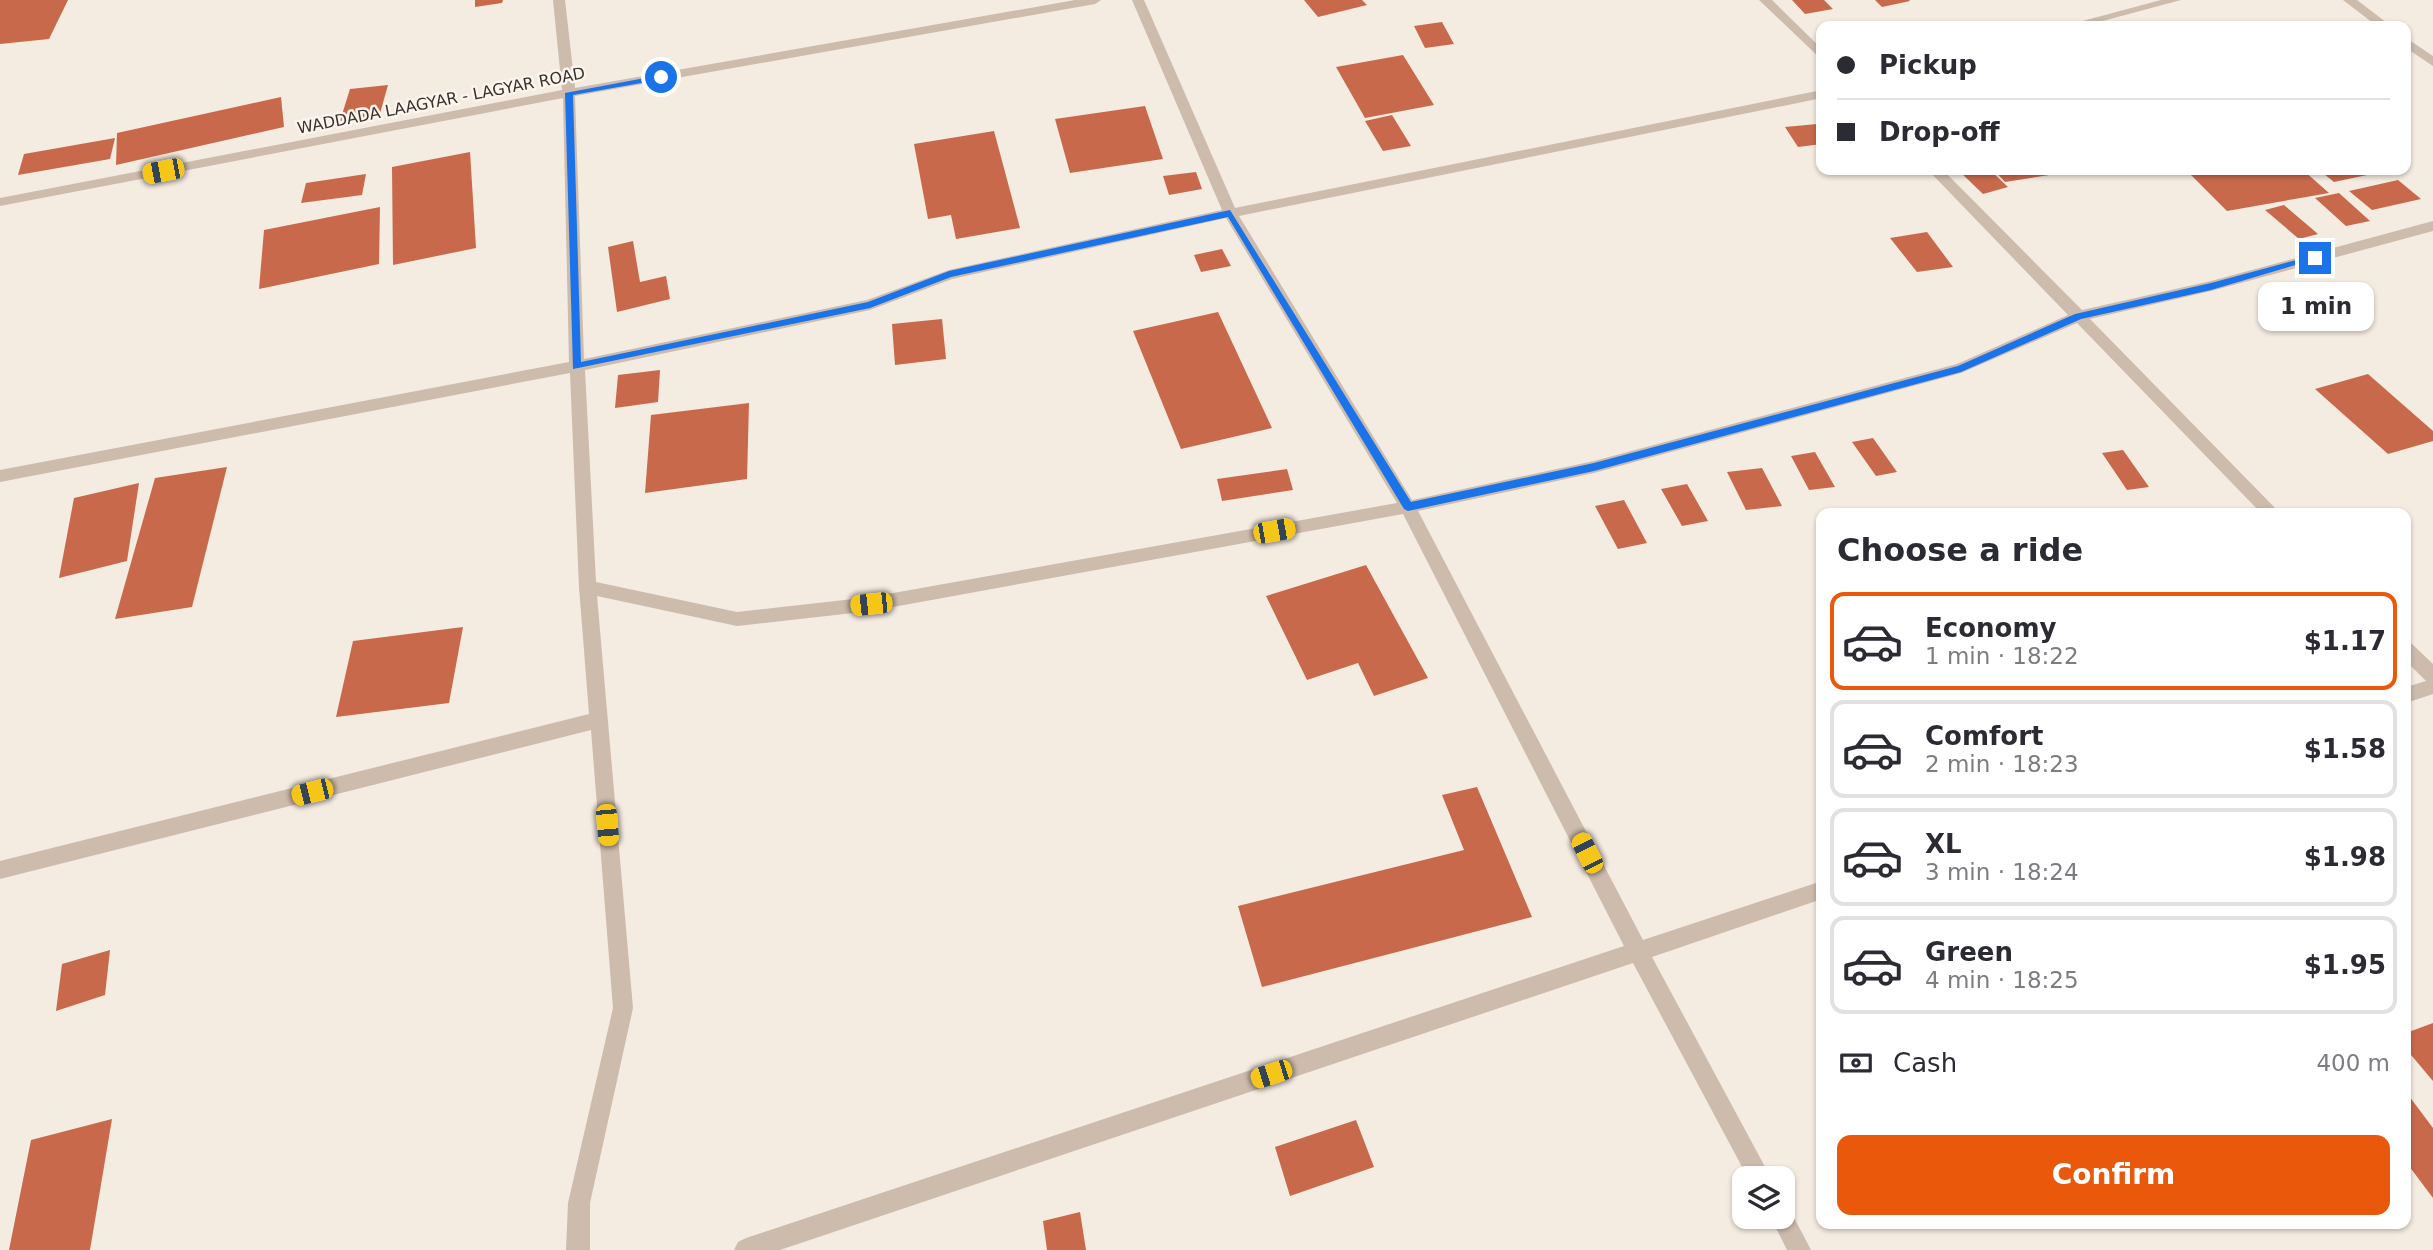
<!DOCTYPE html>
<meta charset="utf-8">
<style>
:root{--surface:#fff;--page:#f7f7f7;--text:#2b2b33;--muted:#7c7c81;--line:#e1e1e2;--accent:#ea580c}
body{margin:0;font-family:"DejaVu Sans",sans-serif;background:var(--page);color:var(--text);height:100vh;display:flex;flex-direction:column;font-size:26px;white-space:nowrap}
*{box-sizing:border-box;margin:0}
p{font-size:23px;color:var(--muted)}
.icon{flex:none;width:38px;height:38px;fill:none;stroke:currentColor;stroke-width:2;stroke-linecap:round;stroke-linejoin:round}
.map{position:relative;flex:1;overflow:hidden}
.side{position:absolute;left:1816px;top:508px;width:595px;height:721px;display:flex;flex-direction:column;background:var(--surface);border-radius:14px;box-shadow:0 2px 5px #0004}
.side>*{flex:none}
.banner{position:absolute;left:1816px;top:21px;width:595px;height:154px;border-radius:14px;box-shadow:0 2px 5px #0004;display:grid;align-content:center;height:154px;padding:0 21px;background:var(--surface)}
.buttons{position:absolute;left:1732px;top:1166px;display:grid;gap:14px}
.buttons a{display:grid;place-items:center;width:63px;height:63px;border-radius:14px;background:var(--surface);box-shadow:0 2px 5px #0004;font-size:35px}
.end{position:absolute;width:32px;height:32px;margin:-16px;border:9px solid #1a73e8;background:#fff;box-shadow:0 0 0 4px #fff}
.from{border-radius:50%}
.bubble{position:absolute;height:49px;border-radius:14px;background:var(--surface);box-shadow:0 2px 5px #0004;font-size:23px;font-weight:700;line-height:49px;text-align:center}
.car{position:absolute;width:21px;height:42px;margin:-21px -10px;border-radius:9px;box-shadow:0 0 5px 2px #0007;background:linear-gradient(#f5c518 24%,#345 0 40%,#f5c518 0 76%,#345 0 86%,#f5c518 0)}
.banner b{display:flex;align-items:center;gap:24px;height:66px;font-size:26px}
.banner b+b{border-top:2px solid var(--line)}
.banner i{width:18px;height:18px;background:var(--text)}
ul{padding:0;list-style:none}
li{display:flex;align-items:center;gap:21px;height:98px;margin:0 14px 10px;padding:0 7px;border:4px solid var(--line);border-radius:14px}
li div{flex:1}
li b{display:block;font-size:26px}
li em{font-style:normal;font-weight:700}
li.active{border-color:var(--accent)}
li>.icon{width:63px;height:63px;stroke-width:1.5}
h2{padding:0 21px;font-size:32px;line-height:84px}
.pay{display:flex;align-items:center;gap:18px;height:77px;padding:0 21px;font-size:26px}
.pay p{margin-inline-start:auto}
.cta{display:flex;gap:14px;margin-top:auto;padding:14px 21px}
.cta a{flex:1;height:80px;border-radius:14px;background:var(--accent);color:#fff;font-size:28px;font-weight:700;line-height:80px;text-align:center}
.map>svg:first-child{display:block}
.building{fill:#c8694b}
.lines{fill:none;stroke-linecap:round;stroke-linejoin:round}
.street{fill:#cdbbac;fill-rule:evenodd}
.route{fill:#1a73e8}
.labels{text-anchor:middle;stroke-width:5;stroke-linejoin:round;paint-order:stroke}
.far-street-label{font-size:16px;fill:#3b302b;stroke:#fbf5ee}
</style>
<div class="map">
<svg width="2433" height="1250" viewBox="0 0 2433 1250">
<rect width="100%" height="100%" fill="#f4ebe1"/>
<path class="building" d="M0,0H68L49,39L0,44Z
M475,0H503L502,3L475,7Z
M1304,0H1362L1367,5L1318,17Z
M1792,0H1824L1833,9L1805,14Z
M1875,0H1909L1910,1L1882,7Z
M1442,22L1454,44L1425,48L1414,26Z
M1403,55L1434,105L1365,118L1336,67Z
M388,85L379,117L340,121L350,89Z
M281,97L284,127L116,165L117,133Z
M1145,106L1163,159L1070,173L1055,119Z
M1392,115L1411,146L1383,151L1365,121Z
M1817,124L1822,131V144L1798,147L1785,127Z
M994,131L1020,228L956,239L951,215L928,219L914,144Z
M115,138L110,159L18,175L24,154Z
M470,152L476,248L393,265L392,167Z
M1958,170H1990L2008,187L1983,194Z
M1994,170H2073L2074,171L2005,182Z
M2186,170H2303L2329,193L2227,211Z
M2319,170H2386V171L2334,182Z
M1196,172L1202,189L1169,195L1163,176Z
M366,174L362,195L301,203L306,183Z
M2398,180L2421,199L2372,210L2349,191Z
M2339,193L2370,221L2346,226L2315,198Z
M2284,205L2318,234L2299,239L2265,210Z
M380,207L379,264L259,289L264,230Z
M1927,232L1953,267L1917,272L1890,238Z
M633,241L640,282L666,276L670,299L617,312L608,247Z
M1222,249L1231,266L1201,272L1194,255Z
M1218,312L1272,428L1181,449L1133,331Z
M942,319L946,359L895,365L892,324Z
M660,370L658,402L615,408L618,375Z
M2368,374L2433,431V441L2388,454L2315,389Z
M749,403L747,479L645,493L651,415Z
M1873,438L1897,472L1876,476L1852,442Z
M2123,450L2149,487L2127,490L2102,453Z
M1815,452L1835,487L1809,490L1791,456Z
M227,467L192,607L115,619L155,478Z
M1762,468L1782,506L1746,510L1727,472Z
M1287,469L1293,490L1222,501L1217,479Z
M139,483L127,561L59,578L74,498Z
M1687,484L1708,521L1682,526L1661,489Z
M1624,500L1647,543L1618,549L1595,506Z
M1366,565L1428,678L1374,696L1358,663L1307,680L1266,596Z
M463,627L449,703L336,717L353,641Z
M1477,787L1532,917L1262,987L1238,906L1464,850L1442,795Z
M110,950L105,995L56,1011L62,964Z
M2433,1023V1081L2406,1049V1033Z
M2406,1092L2433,1128V1198L2406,1162Z
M112,1119L90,1250H9L31,1140Z
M1356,1120L1374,1167L1290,1196L1275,1147Z
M1080,1212L1086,1250H1047L1043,1221Z"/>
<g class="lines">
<path class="street" d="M553,0H565L575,88L1075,0H1101L1095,4L575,96L584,359L867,300L949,270L1222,210L1132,0H1144L1235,208L1822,90V98L1239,216L1412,500L1594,461L1957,364L2068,315L1928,170H1943L2082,310L2211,281L2433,221V231L2211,291L2090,319L2280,513H2261L2077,323L1961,373L1594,473L1418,511L1643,940L1822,881V899L1652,957L1771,1178H1748L1633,963L780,1250H734L738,1242L746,1238L1624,946L1403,514L871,611L737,626L597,596L633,1008L590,1203V1250H566L568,1203L613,1008L591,730L0,879V861L589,714L579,587L570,373L0,482V470L569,362L563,98L0,206V198L562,90ZM1226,218L1397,503L871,597L737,612L596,582L585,370L870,310L952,279Z
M1759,0H1772L1822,49V60Z
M2161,0H2181L2084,26H2064Z
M2343,0H2357L2391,26H2377Z
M2406,38L2433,56V66L2406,48Z
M2406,642L2412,644L2433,664V694L2406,703V687L2426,681L2406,661Z
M1783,1206L1789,1208L1811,1250H1787L1770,1216H1783Z"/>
</g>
<path class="route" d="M661,75L664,79L573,95L581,362L868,302L949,271L1230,210L1411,502L1594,463L1958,366L2075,314L2211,283L2315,255L2319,258L2211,290L2081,319L1961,372L1594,471L1408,511L1404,509L1228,217L951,277L870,308L573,369L565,93Z"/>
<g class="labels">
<g class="far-street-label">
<text transform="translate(441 100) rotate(-11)" y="6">WADDADA LAAGYAR - LAGYAR ROAD</text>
</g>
</g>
</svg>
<div class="buttons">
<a><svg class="icon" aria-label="layers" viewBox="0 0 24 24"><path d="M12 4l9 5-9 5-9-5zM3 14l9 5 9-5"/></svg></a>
</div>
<i class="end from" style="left:661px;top:77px"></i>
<i class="end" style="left:2315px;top:258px"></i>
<div class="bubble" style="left:2258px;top:282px;width:116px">1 min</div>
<i class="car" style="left:163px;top:171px;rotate:259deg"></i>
<i class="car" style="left:1274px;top:531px;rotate:80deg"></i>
<i class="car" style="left:871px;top:604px;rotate:264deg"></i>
<i class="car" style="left:312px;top:792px;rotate:256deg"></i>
<i class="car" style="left:607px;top:825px;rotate:175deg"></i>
<i class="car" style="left:1587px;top:853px;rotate:333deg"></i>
<i class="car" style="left:1271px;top:1074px;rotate:252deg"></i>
<div class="banner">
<b><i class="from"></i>Pickup</b>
<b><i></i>Drop-off</b>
</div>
<section class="side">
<h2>Choose a ride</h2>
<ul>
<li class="active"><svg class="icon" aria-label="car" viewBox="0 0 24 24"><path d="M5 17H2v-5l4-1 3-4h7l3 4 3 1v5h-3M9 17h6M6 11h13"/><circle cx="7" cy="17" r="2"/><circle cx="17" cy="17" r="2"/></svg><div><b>Economy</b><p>1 min · 18:22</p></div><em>$1.17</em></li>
<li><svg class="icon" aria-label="car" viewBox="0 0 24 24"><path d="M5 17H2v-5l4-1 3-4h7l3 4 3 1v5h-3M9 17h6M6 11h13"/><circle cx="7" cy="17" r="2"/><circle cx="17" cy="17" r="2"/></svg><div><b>Comfort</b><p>2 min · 18:23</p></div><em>$1.58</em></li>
<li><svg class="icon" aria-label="car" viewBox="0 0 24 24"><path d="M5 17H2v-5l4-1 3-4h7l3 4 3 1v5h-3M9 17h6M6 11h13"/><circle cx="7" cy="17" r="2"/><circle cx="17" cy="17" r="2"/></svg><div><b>XL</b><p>3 min · 18:24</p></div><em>$1.98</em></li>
<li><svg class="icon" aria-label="car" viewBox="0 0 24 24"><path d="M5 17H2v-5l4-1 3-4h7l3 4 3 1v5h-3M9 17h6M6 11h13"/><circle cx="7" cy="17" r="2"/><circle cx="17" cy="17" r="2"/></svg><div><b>Green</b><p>4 min · 18:25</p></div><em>$1.95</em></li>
</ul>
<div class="pay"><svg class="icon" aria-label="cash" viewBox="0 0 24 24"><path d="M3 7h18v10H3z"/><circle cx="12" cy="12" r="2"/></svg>Cash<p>400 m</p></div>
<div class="cta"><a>Confirm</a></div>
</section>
</div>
